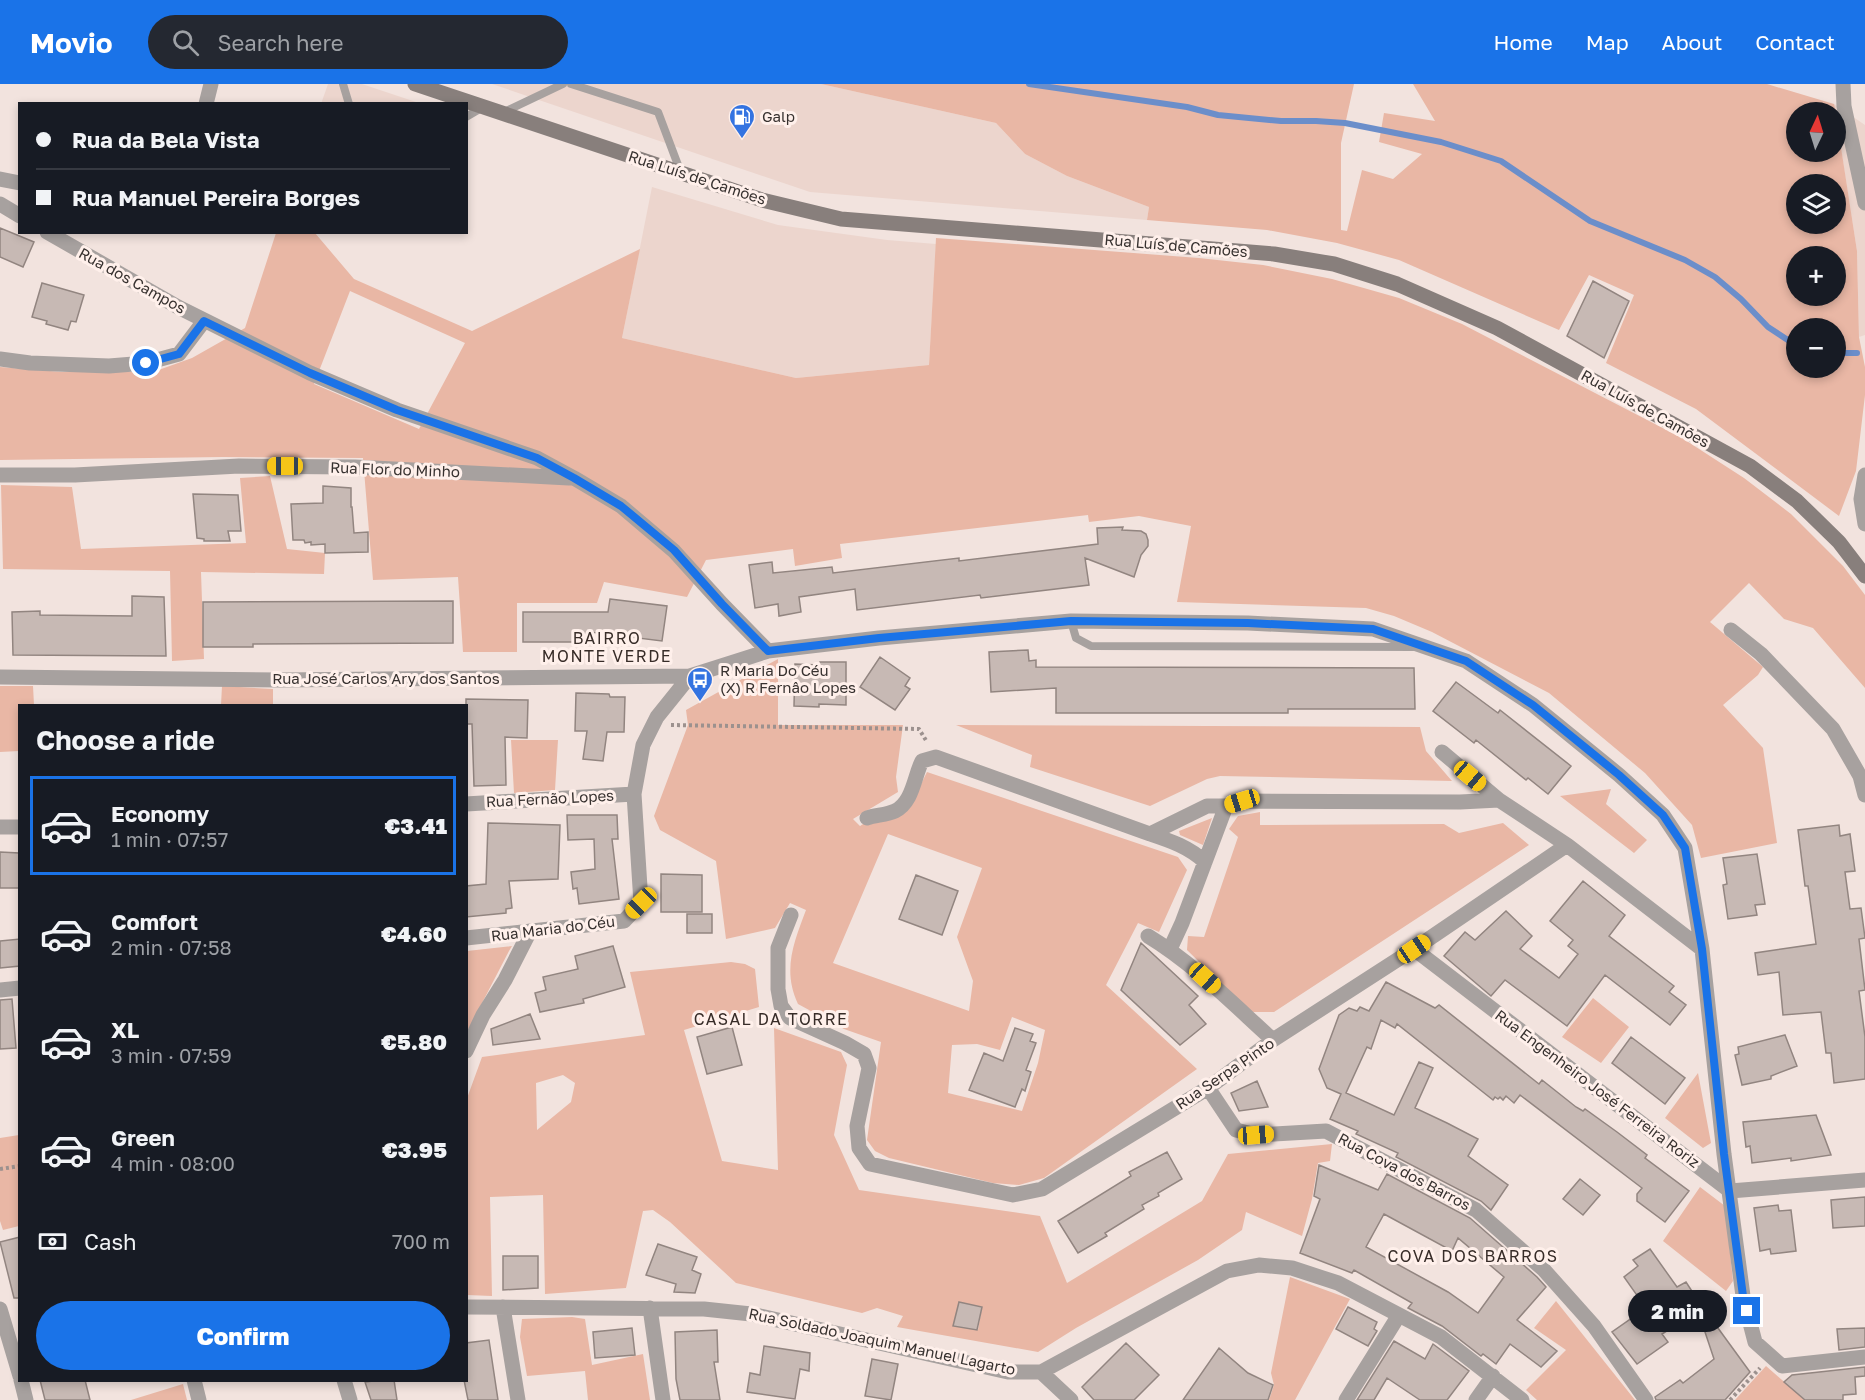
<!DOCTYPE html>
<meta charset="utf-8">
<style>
:root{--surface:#171b24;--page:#242831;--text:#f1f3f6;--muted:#9ea1a6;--line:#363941;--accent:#1a73e8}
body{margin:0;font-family:"Golos Text",sans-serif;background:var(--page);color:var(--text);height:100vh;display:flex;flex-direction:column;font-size:22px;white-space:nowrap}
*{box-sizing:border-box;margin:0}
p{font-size:20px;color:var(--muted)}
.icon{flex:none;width:33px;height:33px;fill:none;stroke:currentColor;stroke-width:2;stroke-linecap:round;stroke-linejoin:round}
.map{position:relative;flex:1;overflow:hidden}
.sheet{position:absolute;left:18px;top:620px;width:450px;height:678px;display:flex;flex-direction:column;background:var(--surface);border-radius:0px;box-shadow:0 3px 9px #0003}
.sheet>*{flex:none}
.banner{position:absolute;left:18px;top:18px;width:450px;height:132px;border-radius:0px;box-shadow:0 3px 9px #0003;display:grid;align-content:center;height:132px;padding:0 18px;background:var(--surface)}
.needle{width:39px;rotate:4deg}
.controls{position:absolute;left:1786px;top:18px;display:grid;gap:12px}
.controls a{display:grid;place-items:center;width:60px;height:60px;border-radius:50%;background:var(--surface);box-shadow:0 3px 9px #0003;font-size:30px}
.end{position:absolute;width:27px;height:27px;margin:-14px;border:8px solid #1a73e8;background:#fff;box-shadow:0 0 0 3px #fff}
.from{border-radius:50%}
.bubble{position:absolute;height:42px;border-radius:21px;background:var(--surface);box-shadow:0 3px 9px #0003;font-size:20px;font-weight:800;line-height:42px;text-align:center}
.car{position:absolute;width:18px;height:36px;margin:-18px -9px;border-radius:8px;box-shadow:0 0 4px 2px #0007;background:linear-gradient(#f5c518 24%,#345 0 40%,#f5c518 0 76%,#345 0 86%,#f5c518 0)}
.banner b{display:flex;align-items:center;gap:21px;height:57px;font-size:22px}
.banner b+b{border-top:2px solid var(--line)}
.banner i{width:15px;height:15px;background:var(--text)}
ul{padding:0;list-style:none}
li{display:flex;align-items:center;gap:18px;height:99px;margin:0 12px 9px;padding:0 6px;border:3px solid transparent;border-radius:0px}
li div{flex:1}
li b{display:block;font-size:22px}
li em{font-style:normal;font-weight:800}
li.selected{border-color:var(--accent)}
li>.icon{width:54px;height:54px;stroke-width:1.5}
h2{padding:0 18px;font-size:27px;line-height:72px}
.pay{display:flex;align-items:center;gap:15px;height:66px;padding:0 18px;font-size:22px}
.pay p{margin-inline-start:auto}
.button{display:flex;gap:12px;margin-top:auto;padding:12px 18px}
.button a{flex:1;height:69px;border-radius:36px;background:var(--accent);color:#fff;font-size:24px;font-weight:800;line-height:69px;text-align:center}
header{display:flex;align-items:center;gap:36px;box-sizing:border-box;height:84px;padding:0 30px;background:var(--accent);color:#fff}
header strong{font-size:28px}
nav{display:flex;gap:33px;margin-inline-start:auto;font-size:21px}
.search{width:420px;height:54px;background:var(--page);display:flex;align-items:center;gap:15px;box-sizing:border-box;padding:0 21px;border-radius:33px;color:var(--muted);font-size:22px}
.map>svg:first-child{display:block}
.built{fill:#ecd5cd}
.green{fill:#e9b7a5;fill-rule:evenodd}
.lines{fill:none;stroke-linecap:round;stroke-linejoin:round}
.stream{stroke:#6b8eca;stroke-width:6}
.building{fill:#c7b9b4;stroke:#928580;stroke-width:1.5;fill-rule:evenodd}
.path{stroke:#9c918e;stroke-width:4;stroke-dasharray:3 3;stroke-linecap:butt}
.service{stroke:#a7a19f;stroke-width:8}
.minor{stroke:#a7a19f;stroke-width:15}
.secondary{stroke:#887f7c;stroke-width:15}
.route{stroke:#1a73e8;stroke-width:8}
.labels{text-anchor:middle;stroke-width:6;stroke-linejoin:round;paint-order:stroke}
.poi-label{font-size:15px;fill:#37312f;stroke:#fff0eb;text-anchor:start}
.street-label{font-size:15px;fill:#37312f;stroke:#fff0eb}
.neighbourhood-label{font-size:16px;letter-spacing:1.5px;fill:#372c28;stroke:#fff0eb}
</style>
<header>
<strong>Movio</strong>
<div class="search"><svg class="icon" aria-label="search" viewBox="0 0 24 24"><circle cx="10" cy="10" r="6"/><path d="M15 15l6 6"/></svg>Search here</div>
<nav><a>Home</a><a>Map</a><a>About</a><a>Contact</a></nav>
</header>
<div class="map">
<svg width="1865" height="1316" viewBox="0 0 1865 1316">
<rect width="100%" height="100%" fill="#f2e3de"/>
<path class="built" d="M328,0H362L419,19L321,20Z
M492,0H821L996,39L1025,70L1067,92L1149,123L1147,136L810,108Z
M1834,20L1865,41V251L1859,253L1857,167Z
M652,103L778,141L887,156L936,160L929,281L796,294L622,254Z"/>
<path class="green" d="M821,0H1354L1341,59V146L1347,147L1362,86L1393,95L1422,70L1379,58L1384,29L1435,37L1413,0H1767L1834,20L1836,28H1797V68H1836V31L1857,167L1859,253L1865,283V311L1856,387L1839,432L1696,325L1606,279L1634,211L1589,191L1559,246L1399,176L1337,159L1267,146L1147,136L1149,123L1067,92L1025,70L996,39ZM1797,100H1836V140H1797ZM1797,172H1836V212H1797ZM1797,244H1836V284H1797Z
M276,149H315L354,195L472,247L640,165L622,254L796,294L929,281L936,154L1199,174L1263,181L1332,195L1399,214L1462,240L1682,354L1744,394L1791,430L1843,482L1865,511V604L1813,544L1784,535L1749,499L1710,538L1763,583L1758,591L1723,621L1763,664L1777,759L1701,774L1692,741L1645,689L1549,609L1432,548L1394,532L1366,524L1177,518L1191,442L1139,432L1089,438L1088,431L840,460L842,474L795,482L793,465L706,476L687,513L604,498L597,519H517V568H463L458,493L373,496L363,374L223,373L0,376V283L62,288H153L192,274L245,244ZM350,207L465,259L419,345L314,300Z
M270,392L287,465L325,469L324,490L201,488L204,575L172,577L170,487L3,485L1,401L72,403L81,465L246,459L240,394Z
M778,575V641H903L896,693L898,708L853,735L860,742L919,704L927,688L1178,773L1187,786L1159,848L1138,839L1106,901L1197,985L1044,1094L1019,1101L993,1099L889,1074L875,1067L867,1056L881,958L844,945L798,920C782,886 794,858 806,826L790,819L775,844L726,855L716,777L660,746L654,732L688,641L686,626ZM888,750L982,784L957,853L973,897L969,927L833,879ZM1012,933L1045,946L1038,979L1022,1027L948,1009L952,961L977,960L1000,966Z
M0,602H33L34,621H20L19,667L0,668Z
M222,602L273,605V621H221Z
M956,641L1420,643L1426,667L1452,697L1220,692L1207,695L1150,722L1030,683L1032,671Z
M511,656H558L555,706L514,709Z
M1611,705L1606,720L1647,756L1634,769L1560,712Z
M1260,728V741L1444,740L1459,749L1503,739L1529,761L1274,928H1250L1187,866L1188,852L1204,853L1238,753L1229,745L1238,732Z
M1212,734L1203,761L1180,751L1179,747Z
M512,862L509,867L467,948V867Z
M731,878L745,880L755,885L759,923L684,946L722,1077L778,1086L774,944L841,968L847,981L834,1051L859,1106L1040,1132L1067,1199L1202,1117L1228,1070L1332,1060L1330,1077L1318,1079L1312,1115L1302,1152L1246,1128L1242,1146L1198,1176L1076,1244L1038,1268L897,1243L903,1232L877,1224L862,1229L736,1199L670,1138L653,1126L643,1127L626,1204L545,1210L543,1111L490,1113L492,1212L467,1211L466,1017L482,973L645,951L630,888ZM563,991L575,999L571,1018L537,1046L536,999ZM959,1218L982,1223L978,1246L954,1242Z
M1593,914L1629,943L1601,979L1562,953Z
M1698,989L1711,1059L1703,1064L1665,1034Z
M19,1051V1142L3,1146L0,1137V1054Z
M1700,1103L1725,1122L1733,1197L1726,1207L1663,1157Z
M1290,1193L1350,1215L1295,1316H1269L1274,1301L1271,1289Z
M1556,1217L1635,1316H1537L1526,1306L1566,1266L1534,1244Z
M572,1233L585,1235L592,1281L643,1270L650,1316H588L585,1287L527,1292L520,1253L522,1235Z
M1766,1282L1805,1316H1735Z
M183,1300L187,1316H131Z"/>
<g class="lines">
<path class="stream" d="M1029,0L1187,23L1218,31L1281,37H1316L1345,39L1441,58L1501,77L1590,137L1685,176L1715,193L1741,215L1768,243L1797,262
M1836,269H1857"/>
</g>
<path class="building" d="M0,144L34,158L23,183L0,173Z
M1593,197L1629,217L1604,274L1567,252Z
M42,199L84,211L76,238L71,237L68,246L46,240L47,237L32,233Z
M323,402L351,404V423H352L354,449L368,448V468L325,469V460L311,461V458L305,459L304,456H293L291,420L323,419Z
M193,410L238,411L241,447H228L230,457H204V455L197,454Z
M1123,443L1122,446L1141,447L1146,450L1148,456V462L1141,471L1134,493L1085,474L1089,501L981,514L980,511L857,526L855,505L799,513L801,528L779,532L778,520L755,524L749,481L772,478L773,489L832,483L833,489L959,474V477L1098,460L1097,444Z
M132,512L164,513L166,572L13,571L12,528L40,527V531L132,532Z
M610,515L667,522L662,557L590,548V558H523V528H608Z
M453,517V559L253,560V563H203V518Z
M1028,566L1029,577L1036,576V583L1414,584L1415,625H1288V629H1056V604L991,608L989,568Z
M880,573L910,594L905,602L910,605L895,626L860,603Z
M820,578H846V621L819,620V623L794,622L795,580L820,581Z
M1456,598L1498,629L1500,626L1571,682L1548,710L1528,694L1526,696L1476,656L1474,659L1433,627Z
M576,609L609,610L610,613H625L624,648H607L603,677L583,675L587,647H575Z
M466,615L528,616L527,654L505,653L506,701L474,702L472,640H466Z
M567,731H617L618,755H612L619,815L579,820L577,804L573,805L571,788L595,785L594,755L568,756Z
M488,739L560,741L558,795L509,797L512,824L506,825V829L466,833V802L486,800Z
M1839,741L1840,752L1850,750L1855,787L1845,788L1850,825L1861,824L1865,854L1859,855L1865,906L1859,907L1865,953V995L1834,999L1831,969H1826L1821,928L1783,931L1779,888L1758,891L1755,869L1816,860L1808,802H1805L1798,746Z
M0,768L19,769V804H0Z
M1757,770L1765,820L1755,821L1757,831L1728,835L1723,801L1727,800L1723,774Z
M661,790L702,791V828H661Z
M916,791L958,807L942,851L899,835Z
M1583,797L1625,831L1609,852L1674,902L1669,908L1686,921L1670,941L1605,891L1567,942L1505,896L1491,912L1444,872L1465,848L1475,856L1506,827L1532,852L1520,865L1559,894L1578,870L1568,862L1573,856L1550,837Z
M687,830H712V849H687Z
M20,855V882L0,884V857Z
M1141,859L1198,912L1189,921L1206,940L1180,961L1121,906Z
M613,862L625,903L583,915L584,919L540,928L535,909L546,906L543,893L578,885L575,872Z
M1386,898L1435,924L1439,921L1539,1000L1542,996L1576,1023L1583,1027L1585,1025L1617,1048L1647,1071L1645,1074L1689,1107L1665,1138L1637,1117V1110L1642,1104L1520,1011L1514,1019L1506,1012L1503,1016L1500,1013L1498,1015L1495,1013L1493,1016L1397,940L1395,944L1381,936L1371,965L1367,963L1346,1009L1394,1031L1419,978L1433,984L1415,1024L1447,1039L1478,1055L1468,1072L1508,1101L1491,1126L1481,1117L1396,1073L1398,1069L1356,1050L1358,1047L1330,1035L1341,1010L1327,1004L1319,985L1339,931L1349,924L1357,927L1360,923L1369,927Z
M12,915L16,964L0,965V916Z
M530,930L540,955L493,961L491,945Z
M732,943L742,981L707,990L697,953Z
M1015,944L1033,950L1030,957L1036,959L1026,986L1031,988L1025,1007L1022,1005L1015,1023L969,1006L984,969L1003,977Z
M1785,951L1797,982L1771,992V995L1742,1001L1735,971L1739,970L1738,963Z
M1631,953L1685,994L1665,1020L1612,979Z
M1257,997L1268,1023L1239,1027L1231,1009Z
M1816,1031L1831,1071L1791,1077V1074L1752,1079L1750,1062L1746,1063L1743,1038Z
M1167,1068L1182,1095L1158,1109L1159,1112L1142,1121L1144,1125L1105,1149L1107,1152L1078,1169L1058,1137L1131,1092L1129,1088Z
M1319,1081L1378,1106L1387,1090L1470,1134L1537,1193L1546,1203L1517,1236L1557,1267L1541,1283L1510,1260L1496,1280L1483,1270L1481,1272L1442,1242L1408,1224L1412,1219L1354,1186L1352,1189L1300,1169L1320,1115L1314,1112ZM1384,1130L1452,1167L1458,1154L1504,1193L1478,1229L1448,1208L1366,1163Z
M1580,1095L1600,1111L1583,1131L1563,1115Z
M1865,1113V1142L1833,1144L1831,1116Z
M1778,1121L1779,1127L1791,1126L1796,1167L1771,1170L1770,1165L1760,1167L1754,1124Z
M20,1153V1214H14L0,1158Z
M658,1160L697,1173L692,1186L701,1190L695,1209L674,1208L676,1200L646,1191Z
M1650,1165L1677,1203L1686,1198L1699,1218L1750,1288L1725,1316H1656L1655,1313L1680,1296L1683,1299L1714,1275L1698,1227L1662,1250L1668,1258L1637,1280L1612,1248L1646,1224L1624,1193L1638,1182L1633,1176Z
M503,1172H538V1204L503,1206Z
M959,1218L982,1223L977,1246L953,1242Z
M1348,1223L1377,1238L1374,1245L1377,1247L1368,1262L1336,1245Z
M632,1244L635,1271L595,1274L593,1248Z
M1865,1244V1263L1839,1266L1837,1245Z
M717,1246L718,1278H714L720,1316H680L676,1295L675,1248Z
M489,1256L498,1316H468L464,1296H466V1259Z
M1394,1257L1425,1275L1433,1260L1469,1287L1447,1316H1420L1387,1294L1374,1316H1357Z
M1126,1259L1159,1291L1134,1316H1094L1082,1303Z
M764,1262L810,1269L809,1287L800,1285L795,1315L747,1308L750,1289L760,1291Z
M1219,1264L1248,1289L1273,1301L1268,1316H1183Z
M872,1275L898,1280L891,1316L865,1312Z
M1865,1283V1292L1855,1293L1856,1310L1843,1311V1316H1805L1784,1298L1792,1291Z
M40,1296H85L90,1316H45Z
M382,1296H394L397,1316H371L365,1298Z"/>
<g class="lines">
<path class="path" d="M671,641L919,645L927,658
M0,1085L20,1082
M1730,1316L1760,1284"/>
<path class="service" d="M343,0L349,20
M571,0L658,28L681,89
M504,28L563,0
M466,33L483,23
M1071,537L1076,554L1091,562L1413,563"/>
<path class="minor" d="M1843,0L1844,22L1865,119
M206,20L211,0
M0,95L20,99
M0,120L20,132
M47,148L178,223L310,289L397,326L537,374L574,394L621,422L674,467L722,520L768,567
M0,275L30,279L109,282L146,279L179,270L204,237
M0,391H75L239,382L355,383L569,394
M1865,391L1861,415L1865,440
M1731,546L1761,570L1833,645L1860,692L1865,711
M0,593L280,596L690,592L768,567L879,554L1071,537L1248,539L1373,545L1466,577L1533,621L1619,691L1663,731L1685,764L1702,865L1724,1070L1743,1212L1755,1258L1782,1282L1865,1273
M1442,668L1499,716L1567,761L1702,865
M466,720L634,710
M867,734C875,731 887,731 895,727C913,718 914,693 922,677L936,673L1150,750L1207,722H1226
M0,743H20
M1150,750C1171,757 1189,763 1205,778
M791,831L778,864V905L781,922L790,934L845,959L864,970L869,984L857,1042L859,1064L870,1080L1013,1111L1042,1105L1208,1004L1273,956L1414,865L1567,761
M1148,852C1194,880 1233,920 1273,956
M466,854L624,837L641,819L634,710L643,661L657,633L690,592
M1170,865L1182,839L1226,722L1242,717L1460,718L1499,716
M1414,865L1730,1107L1865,1096
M0,906L20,904
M466,967L483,931L505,896L530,847
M1208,1004L1236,1046L1256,1051L1326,1047L1476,1126L1544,1186L1594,1242L1646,1316
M466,1223L704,1225L751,1230L1008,1288H1041L1227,1187L1259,1181L1292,1184L1338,1199L1441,1253L1522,1316
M503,1223L518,1316
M650,1224L663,1316
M0,1225L20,1292
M1041,1288L1071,1316
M21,1296L26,1316
M194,1296L199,1316
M344,1296L350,1316
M1346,1316L1399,1231
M1476,1316L1493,1292"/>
<path class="secondary" d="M415,0L762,116L841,135L1274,170L1334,180L1397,200L1497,244L1750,382L1797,417L1839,458L1865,492"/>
</g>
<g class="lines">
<path class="route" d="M146,279L179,270L204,237L310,289L364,312L397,326L537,374L574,394L621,422L674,466L722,520L768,567L879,554L1071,537L1248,539L1373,545L1466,577L1516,610L1533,621L1619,691L1663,731L1685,764L1702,865L1724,1070L1743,1212L1747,1227"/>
</g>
<defs>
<symbol id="fuel-pin" viewBox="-11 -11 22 30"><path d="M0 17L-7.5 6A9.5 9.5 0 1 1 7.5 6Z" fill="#3373e1" stroke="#fff0eb"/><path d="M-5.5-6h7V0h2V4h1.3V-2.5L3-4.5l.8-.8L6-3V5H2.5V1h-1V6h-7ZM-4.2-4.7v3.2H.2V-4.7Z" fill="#fff"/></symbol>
<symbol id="bus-pin" viewBox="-11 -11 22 30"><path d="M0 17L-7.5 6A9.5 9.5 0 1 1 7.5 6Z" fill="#3373e1" stroke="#fff0eb"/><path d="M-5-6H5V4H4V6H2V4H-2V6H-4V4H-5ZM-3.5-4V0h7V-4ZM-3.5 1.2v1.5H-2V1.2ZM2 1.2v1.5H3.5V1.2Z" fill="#fff"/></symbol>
</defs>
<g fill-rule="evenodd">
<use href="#fuel-pin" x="727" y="18" width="30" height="40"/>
<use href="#bus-pin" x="685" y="581" width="30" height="40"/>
</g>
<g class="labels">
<g class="poi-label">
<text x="762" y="38">Galp</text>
<text x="720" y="592">R Maria Do Céu<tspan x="720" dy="17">(X) R Fernâo Lopes</tspan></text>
</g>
<g class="street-label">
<text transform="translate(697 94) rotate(18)" y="5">Rua Luís de Camões</text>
<text transform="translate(1176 162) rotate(5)" y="5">Rua Luís de Camões</text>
<text transform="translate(132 197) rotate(29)" y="5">Rua dos Campos</text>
<text transform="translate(1645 325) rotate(29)" y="5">Rua Luís de Camões</text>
<text transform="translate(395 386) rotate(2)" y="5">Rua Flor do Minho</text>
<text x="386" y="600">Rua José Carlos Ary dos Santos</text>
<text transform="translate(550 715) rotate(-3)" y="5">Rua Fernão Lopes</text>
<text transform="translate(553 845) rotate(-7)" y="5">Rua Maria do Céu</text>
<text transform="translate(1225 990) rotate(-34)" y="5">Rua Serpa Pinto</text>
<text transform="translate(1597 1005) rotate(37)" y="5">Rua Engenheiro José Ferreira Roriz</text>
<text transform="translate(1404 1088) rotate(28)" y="5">Rua Cova dos Barros</text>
<text transform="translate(882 1258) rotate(12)" y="5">Rua Soldado Joaquim Manuel Lagarto</text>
</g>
<g class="neighbourhood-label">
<text x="607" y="560">BAIRRO<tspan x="607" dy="18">MONTE VERDE</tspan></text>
<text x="771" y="941">CASAL DA TORRE</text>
<text x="1473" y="1178">COVA DOS BARROS</text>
</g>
</g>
</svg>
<div class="controls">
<a><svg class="needle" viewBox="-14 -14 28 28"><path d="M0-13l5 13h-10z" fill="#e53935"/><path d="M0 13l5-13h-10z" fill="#9ea1a6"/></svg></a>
<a><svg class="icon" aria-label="layers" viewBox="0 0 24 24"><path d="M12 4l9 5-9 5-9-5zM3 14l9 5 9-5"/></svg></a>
<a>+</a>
<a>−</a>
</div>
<i class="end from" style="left:146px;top:279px"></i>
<i class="end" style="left:1747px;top:1227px"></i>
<div class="bubble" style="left:1628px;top:1206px;width:99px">2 min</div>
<i class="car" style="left:285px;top:382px;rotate:270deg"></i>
<i class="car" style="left:1470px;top:692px;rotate:130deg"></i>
<i class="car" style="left:1242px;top:717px;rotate:253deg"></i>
<i class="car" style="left:641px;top:819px;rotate:225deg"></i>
<i class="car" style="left:1414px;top:865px;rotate:56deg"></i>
<i class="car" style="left:1205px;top:894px;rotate:132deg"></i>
<i class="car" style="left:1256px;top:1051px;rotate:86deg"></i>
<div class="banner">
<b><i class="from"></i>Rua da Bela Vista</b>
<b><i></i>Rua Manuel Pereira Borges</b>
</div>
<section class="sheet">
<h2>Choose a ride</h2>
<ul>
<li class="selected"><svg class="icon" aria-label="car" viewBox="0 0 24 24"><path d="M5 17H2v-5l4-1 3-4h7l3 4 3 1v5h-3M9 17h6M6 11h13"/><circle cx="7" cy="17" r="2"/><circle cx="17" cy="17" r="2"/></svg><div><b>Economy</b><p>1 min · 07:57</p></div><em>€3.41</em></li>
<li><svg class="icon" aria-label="car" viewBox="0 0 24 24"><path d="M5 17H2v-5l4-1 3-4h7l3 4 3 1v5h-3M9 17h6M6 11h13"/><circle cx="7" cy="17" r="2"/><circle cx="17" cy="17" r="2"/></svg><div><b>Comfort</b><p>2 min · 07:58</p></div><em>€4.60</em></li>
<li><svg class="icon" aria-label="car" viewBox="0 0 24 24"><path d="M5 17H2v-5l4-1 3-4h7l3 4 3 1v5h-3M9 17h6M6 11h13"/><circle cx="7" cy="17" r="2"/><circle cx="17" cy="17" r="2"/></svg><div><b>XL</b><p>3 min · 07:59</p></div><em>€5.80</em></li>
<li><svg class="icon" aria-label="car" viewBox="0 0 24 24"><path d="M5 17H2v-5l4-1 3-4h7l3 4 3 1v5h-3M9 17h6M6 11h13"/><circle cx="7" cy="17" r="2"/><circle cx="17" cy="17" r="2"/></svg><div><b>Green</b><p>4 min · 08:00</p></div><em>€3.95</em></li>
</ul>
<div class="pay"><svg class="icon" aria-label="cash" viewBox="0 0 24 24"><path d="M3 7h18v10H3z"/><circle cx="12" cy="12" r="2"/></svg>Cash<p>700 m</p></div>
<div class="button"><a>Confirm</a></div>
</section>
</div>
